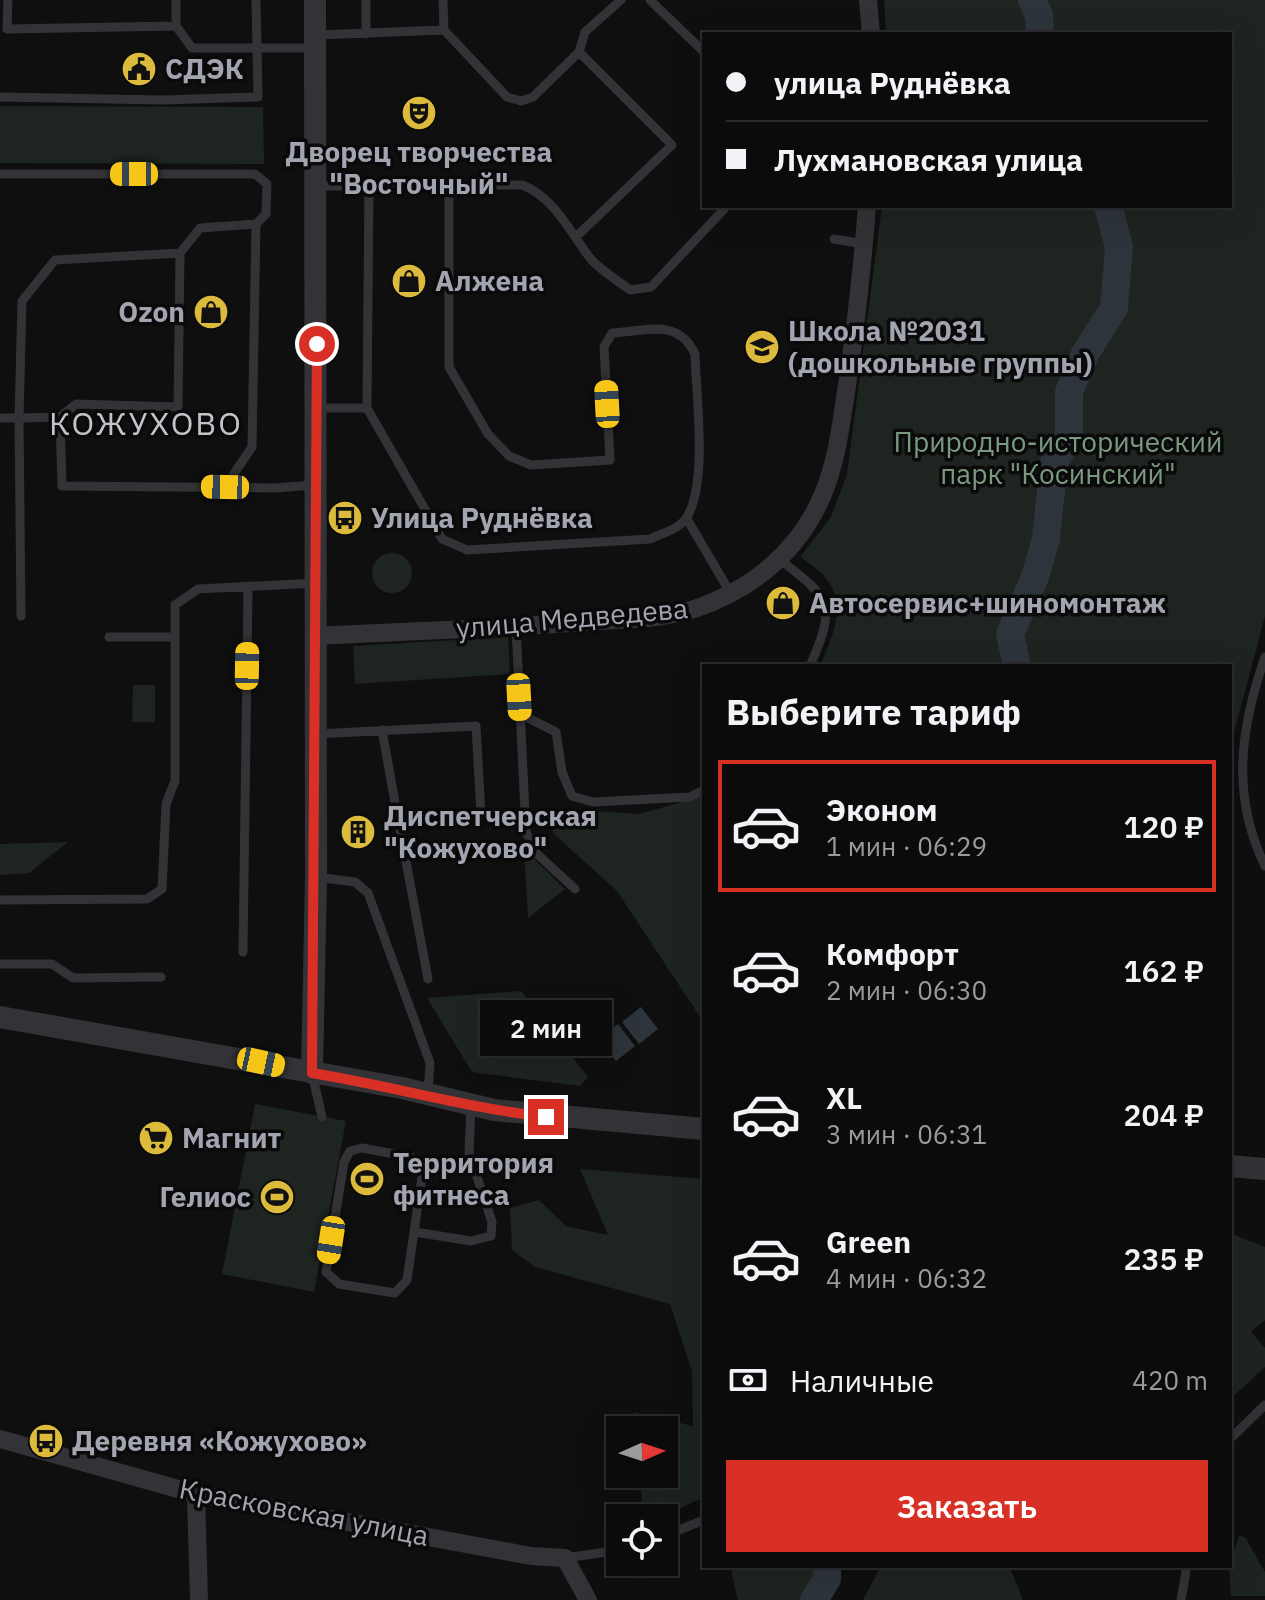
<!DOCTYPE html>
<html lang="ru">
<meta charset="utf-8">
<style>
:root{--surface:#0b0b0c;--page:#141415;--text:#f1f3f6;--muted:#9a9b9d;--line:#2b2b2d;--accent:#d93025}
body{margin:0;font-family:"IBM Plex Sans",sans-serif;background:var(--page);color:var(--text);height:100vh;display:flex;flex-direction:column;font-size:30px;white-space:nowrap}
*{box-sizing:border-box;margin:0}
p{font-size:26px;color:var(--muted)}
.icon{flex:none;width:44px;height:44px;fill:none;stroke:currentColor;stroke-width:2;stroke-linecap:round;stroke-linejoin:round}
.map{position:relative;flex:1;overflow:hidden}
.panel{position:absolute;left:702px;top:664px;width:530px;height:904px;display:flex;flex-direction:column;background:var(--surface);border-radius:0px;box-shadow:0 8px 32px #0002,0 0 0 2px var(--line)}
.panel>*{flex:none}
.hud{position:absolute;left:702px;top:32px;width:530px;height:176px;border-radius:0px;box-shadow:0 8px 32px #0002,0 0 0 2px var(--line);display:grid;align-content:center;height:176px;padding:0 24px;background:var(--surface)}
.needle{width:52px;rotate:87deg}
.fabs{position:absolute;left:606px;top:1416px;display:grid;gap:16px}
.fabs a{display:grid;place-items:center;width:72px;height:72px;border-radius:0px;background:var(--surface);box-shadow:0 8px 32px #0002,0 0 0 2px var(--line);font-size:40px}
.end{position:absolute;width:36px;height:36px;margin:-18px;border:10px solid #d93025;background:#fff;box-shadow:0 0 0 4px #fff}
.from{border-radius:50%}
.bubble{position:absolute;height:56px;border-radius:0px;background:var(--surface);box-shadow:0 8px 32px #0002,0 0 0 2px var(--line);font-size:26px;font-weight:600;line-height:56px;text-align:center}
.car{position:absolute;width:24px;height:48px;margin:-24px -12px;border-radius:10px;box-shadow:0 0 6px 2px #0007;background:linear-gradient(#f5c518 24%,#345 0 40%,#f5c518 0 76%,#345 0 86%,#f5c518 0)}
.hud b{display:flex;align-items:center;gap:28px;height:76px;font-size:30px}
.hud b+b{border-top:2px solid var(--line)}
.hud i{width:20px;height:20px;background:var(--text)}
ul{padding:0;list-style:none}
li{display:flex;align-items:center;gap:24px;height:132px;margin:0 16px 12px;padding:0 8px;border:4px solid transparent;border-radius:0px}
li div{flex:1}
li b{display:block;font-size:30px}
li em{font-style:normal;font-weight:600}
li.on{border-color:var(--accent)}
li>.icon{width:72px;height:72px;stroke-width:1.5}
h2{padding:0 24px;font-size:36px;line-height:96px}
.pay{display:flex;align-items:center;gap:20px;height:88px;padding:0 24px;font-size:30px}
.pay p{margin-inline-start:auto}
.primary-button{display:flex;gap:16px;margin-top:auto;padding:16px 24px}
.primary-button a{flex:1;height:92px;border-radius:0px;background:var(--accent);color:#fff;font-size:32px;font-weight:600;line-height:92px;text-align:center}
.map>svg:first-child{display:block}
.green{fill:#1e241f}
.water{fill:#2e343b}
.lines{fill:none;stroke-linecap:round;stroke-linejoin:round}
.river{stroke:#2e343b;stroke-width:28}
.service{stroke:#333337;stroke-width:9}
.minor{stroke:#333337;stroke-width:18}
.tertiary{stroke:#333337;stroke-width:22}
.route{stroke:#d93025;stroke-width:10}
.labels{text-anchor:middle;stroke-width:7;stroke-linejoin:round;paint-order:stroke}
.poi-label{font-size:28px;font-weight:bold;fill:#a2a4b0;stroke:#0a0a0b;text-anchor:start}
.park-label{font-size:28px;fill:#7a9980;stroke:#0a0a0b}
.street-label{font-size:28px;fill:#a2a4b0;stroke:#0a0a0b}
.quarter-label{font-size:32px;letter-spacing:2px;fill:#c2c4cc;stroke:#0a0a0b}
</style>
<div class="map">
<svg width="1265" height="1600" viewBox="0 0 1265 1600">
<rect width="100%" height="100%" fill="#0f0f10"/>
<path class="green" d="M884,0H1265V616L1230,748V666H820C841,617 851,589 800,557L831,517L847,474L882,206H1230V34H886Z
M0,106L263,107L264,164L0,163Z
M372 573a20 20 0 1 1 40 0a20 20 0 1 1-40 0Z
M508,637L510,674L355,684L353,646Z
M133,685H155V722H132Z
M704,796V1023L617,891L553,833L555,813L579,810L639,814Z
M68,842L29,873L0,875V844Z
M524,849L565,889L528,918Z
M521,991L588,1077L580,1086L472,1072L427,998Z
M255,1104L346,1121L314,1292L222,1274Z
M580,1169L704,1179V1497L659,1518H643L640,1474H664V1430H636L634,1412L693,1426L692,1371L670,1304L535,1267L512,1250L510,1208L539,1200L566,1226L608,1235Z
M1230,1233L1265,1247V1320L1251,1332L1265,1348V1367L1230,1399Z
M1239,1536L1245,1537L1265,1572V1596H1231L1229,1566Z
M730,1566H842L827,1579L814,1600H738Z
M881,1566H1009L1023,1600H863Z"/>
<path class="water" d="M641,1007L658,1029L639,1044L622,1022Z
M618,1024L635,1046L616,1061L599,1039Z"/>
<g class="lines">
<path class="river" d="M1032,0L1039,15L1040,34
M1017,666L1010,634L1035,577L1046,539L1054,462L1069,437V392L1085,354L1114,308L1119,247L1108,206
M814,1600L827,1579V1566"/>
<path class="service" d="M8,0L7,29L176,26V0
M366,0V34
M443,0L444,30
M650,0L704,52
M176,26L192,48H316
M317,35L444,30L507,97L521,101L533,97L579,52L585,32L621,0
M0,97L163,100L258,97L256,0
M0,174H255L267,184L266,214L256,224L200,228L180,253L178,407L76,404L60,417L19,418L21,616
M369,184L367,408L442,539L467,550L650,539C662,533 680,529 687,517C708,482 696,395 695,354C678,318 647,331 612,333L604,347L610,460L531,465L509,456L488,434L449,367V183
M318,186L522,185C554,197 570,232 590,258C600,270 617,280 630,290L651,287L727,206
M577,236L672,145L579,52
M834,239L864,244
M317,408H367
M60,417L62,486L275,488L314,485
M0,418H19L22,301L55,260L180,253
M225,487L252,447L256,224
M687,519L731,594
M779,559C831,599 837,604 810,666
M516,627L526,832L535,852L575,889
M109,637H172
M1265,657C1240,729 1231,796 1265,866
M520,714L556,732L562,772L572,796L593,802L690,797L704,790
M315,734L476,726L481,815L398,819L382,730
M398,819L428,979
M316,877L355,882L368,893L430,1063L428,1094
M0,900L147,899L162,889L166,804L175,781V605L198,589L316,583
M243,952L248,588
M0,964H52L73,978L161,977
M312,1073L322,1117
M362,1148L411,1157L423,1170L407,1280L395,1293L339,1284L326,1272L344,1162L350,1151Z
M415,1232L471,1241L491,1236L492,1222L469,1153L471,1105
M1230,1439L1265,1405
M664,1536L704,1520
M565,1558L620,1550
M1181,1600L1187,1566"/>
<path class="minor" d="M868,0L871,34
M316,636C405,631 494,629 583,622C619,619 662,620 697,608C754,588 800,550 823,494C836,463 840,431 845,399C855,335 862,270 867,206
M0,1439L196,1494L531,1556L565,1558L588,1600
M196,1494L199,1600"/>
<path class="tertiary" d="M0,1017L402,1088L494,1110L704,1129
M312,1073L316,877L315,0
M1230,1166L1265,1169"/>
</g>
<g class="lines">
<path class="route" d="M317,344L312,1073C391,1086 468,1108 546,1117"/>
</g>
<defs>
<symbol id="civic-disc" viewBox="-11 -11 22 22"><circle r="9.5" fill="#dcba3c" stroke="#0a0a0b"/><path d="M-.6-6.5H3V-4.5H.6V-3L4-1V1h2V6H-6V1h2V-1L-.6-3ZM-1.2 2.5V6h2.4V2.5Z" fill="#111"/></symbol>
<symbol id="theatre-disc" viewBox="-11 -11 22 22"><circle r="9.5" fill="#dcba3c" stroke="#0a0a0b"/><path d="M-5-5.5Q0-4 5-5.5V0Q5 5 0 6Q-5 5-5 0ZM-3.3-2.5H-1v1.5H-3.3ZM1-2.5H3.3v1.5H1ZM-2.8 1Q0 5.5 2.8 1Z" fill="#111"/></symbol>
<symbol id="shop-disc" viewBox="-11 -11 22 22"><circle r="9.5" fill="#dcba3c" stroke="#0a0a0b"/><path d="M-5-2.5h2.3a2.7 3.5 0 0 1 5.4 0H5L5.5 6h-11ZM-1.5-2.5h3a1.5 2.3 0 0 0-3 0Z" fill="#111"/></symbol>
<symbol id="school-disc" viewBox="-11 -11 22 22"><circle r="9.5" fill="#dcba3c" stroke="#0a0a0b"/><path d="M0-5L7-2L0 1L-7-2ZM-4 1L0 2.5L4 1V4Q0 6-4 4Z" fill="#111"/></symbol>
<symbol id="bus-disc" viewBox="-11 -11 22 22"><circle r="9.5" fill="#dcba3c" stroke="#0a0a0b"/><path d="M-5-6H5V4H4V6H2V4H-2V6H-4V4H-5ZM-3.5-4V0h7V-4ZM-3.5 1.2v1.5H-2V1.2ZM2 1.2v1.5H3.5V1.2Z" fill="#111"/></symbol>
<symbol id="building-disc" viewBox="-11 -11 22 22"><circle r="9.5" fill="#dcba3c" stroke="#0a0a0b"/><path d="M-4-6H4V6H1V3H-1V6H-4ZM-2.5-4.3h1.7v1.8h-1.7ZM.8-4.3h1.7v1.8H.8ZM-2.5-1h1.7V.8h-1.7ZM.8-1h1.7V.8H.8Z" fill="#111"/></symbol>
<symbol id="supermarket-disc" viewBox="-11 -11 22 22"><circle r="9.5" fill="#dcba3c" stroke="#0a0a0b"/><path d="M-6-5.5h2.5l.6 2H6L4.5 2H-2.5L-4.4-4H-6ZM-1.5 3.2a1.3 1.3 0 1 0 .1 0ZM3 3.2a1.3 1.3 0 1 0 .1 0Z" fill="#111"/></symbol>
<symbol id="stadium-disc" viewBox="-11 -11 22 22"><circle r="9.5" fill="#dcba3c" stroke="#0a0a0b"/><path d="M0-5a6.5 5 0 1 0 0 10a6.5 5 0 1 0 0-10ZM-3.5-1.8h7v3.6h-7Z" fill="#111"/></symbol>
</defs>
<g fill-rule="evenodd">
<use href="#civic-disc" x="119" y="49" width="40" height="40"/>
<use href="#theatre-disc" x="399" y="93" width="40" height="40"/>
<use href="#shop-disc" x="389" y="261" width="40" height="40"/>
<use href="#shop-disc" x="191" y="292" width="40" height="40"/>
<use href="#school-disc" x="742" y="327" width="40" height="40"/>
<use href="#bus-disc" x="325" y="498" width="40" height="40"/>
<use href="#shop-disc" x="763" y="583" width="40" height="40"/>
<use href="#building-disc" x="338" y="812" width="40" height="40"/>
<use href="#supermarket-disc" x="136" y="1118" width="40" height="40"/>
<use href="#stadium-disc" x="347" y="1159" width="40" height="40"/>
<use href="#stadium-disc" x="257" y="1177" width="40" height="40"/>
<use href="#bus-disc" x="26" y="1421" width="40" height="40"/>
</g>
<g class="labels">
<g class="poi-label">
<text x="165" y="79">СДЭК</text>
<text x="419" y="162" text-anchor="middle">Дворец творчества<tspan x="419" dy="32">"Восточный"</tspan></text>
<text x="435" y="291">Алжена</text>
<text x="185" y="322" text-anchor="end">Ozon</text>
<text x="788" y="341">Школа №2031<tspan x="788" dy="32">(дошкольные группы)</tspan></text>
<text x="371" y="528">Улица Руднёвка</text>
<text x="809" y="613">Автосервис+шиномонтаж</text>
<text x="384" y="826">Диспетчерская<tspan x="384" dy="32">"Кожухово"</tspan></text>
<text x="182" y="1148">Магнит</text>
<text x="393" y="1173">Территория<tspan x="393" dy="32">фитнеса</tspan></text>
<text x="251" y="1207" text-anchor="end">Гелиос</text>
<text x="72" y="1451">Деревня «Кожухово»</text>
</g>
<g class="park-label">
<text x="1058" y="452">Природно-исторический<tspan x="1058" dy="32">парк "Косинский"</tspan></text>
</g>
<g class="street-label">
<text transform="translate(572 618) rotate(-5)" y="10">улица Медведева</text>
<text transform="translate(304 1512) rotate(11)" y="10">Красковская улица</text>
</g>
<g class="quarter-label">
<text x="146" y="435">КОЖУХОВО</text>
</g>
</g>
</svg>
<div class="fabs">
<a><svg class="needle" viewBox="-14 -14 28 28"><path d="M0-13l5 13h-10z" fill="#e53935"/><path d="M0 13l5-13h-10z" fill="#9a9b9d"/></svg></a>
<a><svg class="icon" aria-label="locate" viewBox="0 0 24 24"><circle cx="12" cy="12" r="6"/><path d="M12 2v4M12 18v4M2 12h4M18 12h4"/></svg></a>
</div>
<i class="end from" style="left:317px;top:344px"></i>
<i class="end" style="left:546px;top:1117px"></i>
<div class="bubble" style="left:480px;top:1000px;width:132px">2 мин</div>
<i class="car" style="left:134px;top:174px;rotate:270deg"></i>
<i class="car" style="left:607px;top:404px;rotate:357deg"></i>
<i class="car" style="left:225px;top:487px;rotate:271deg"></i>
<i class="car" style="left:247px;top:666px;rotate:1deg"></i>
<i class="car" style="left:519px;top:697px;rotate:177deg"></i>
<i class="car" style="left:261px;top:1062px;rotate:102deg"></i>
<i class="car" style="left:331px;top:1240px;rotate:189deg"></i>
<div class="hud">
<b><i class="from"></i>улица Руднёвка</b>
<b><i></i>Лухмановская улица</b>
</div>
<section class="panel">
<h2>Выберите тариф</h2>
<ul>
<li class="on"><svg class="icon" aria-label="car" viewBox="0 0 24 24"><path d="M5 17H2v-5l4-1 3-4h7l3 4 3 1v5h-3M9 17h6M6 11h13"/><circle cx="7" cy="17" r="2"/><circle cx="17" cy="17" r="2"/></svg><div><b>Эконом</b><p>1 мин · 06:29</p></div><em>120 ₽</em></li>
<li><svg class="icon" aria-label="car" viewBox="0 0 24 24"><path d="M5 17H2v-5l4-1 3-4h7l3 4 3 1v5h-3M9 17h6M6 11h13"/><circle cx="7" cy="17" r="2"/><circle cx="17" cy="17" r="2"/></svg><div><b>Комфорт</b><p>2 мин · 06:30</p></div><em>162 ₽</em></li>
<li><svg class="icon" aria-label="car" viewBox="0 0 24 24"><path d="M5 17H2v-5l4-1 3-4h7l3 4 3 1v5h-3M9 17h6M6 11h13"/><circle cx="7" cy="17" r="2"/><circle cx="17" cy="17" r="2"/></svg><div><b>XL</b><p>3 мин · 06:31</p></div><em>204 ₽</em></li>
<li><svg class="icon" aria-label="car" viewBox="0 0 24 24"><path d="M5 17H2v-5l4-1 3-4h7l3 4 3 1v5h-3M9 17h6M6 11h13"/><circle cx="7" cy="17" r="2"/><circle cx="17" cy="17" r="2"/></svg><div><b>Green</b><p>4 мин · 06:32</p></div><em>235 ₽</em></li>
</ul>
<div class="pay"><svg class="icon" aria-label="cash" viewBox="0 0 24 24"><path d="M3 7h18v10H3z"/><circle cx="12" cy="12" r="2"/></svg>Наличные<p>420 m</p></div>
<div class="primary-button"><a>Заказать</a></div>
</section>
</div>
